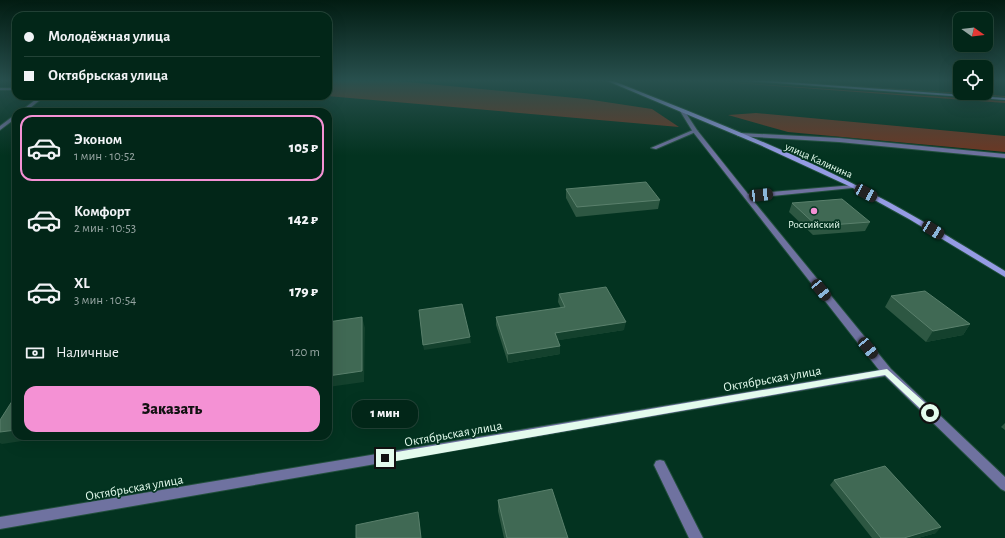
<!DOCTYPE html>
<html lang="ru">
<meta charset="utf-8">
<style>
:root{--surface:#022618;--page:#0c2e21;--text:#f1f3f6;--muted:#96a5a2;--line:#234337;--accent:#f491d4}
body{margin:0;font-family:"Alegreya Sans",sans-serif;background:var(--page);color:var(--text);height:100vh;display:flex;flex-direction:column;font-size:15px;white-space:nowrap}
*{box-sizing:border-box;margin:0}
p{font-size:13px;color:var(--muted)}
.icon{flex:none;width:22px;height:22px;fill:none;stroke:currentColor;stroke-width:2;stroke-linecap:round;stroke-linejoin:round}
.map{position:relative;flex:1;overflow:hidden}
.sheet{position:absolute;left:12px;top:108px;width:320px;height:332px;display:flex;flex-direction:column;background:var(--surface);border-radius:12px;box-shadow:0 4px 16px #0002,0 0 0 1px var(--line)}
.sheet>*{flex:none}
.top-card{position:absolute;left:12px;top:12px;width:320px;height:88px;border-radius:12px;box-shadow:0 4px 16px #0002,0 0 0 1px var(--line);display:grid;align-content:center;height:88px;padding:0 12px;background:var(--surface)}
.needle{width:26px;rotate:104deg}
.tools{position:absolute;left:953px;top:12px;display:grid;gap:8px}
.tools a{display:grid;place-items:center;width:40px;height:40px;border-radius:8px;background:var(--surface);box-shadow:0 4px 16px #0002,0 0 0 1px var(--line);font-size:20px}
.end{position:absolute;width:18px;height:18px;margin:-9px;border:5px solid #e3fbed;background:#111;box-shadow:0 0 0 2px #111}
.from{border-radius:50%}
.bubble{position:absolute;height:28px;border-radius:12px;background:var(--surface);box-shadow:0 4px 16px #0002,0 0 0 1px var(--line);font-size:13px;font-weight:800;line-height:28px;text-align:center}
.car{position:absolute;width:12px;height:24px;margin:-12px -6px;border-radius:5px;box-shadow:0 0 3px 1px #0007;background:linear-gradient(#222 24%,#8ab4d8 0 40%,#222 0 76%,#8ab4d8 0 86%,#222 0)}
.top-card b{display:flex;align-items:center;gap:14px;height:38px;font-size:15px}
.top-card b+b{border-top:1px solid var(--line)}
.top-card i{width:10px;height:10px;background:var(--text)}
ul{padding:7px 0 0;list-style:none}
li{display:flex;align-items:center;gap:12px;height:66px;margin:0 8px 6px;padding:0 4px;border:2px solid transparent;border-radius:12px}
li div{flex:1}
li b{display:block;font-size:15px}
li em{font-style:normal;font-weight:800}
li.on{border-color:var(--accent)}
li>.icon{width:36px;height:36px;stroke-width:1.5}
.pay{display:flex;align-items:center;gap:10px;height:44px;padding:0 12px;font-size:15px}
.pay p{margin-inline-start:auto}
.button{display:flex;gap:8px;margin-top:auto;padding:8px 12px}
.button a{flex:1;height:46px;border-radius:12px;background:var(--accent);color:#111;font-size:16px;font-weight:800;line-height:46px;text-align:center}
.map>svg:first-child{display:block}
.green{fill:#6d3723}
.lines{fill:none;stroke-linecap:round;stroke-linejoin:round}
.lane-casing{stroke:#224f3d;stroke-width:2}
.street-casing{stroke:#224f3d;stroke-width:2}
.secondary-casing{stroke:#224f3d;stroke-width:2}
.lane{fill:#6f72a0;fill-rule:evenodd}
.street{fill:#6f72a0;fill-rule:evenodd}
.secondary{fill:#959be4;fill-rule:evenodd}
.wall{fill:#2d5742}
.shaded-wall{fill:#14412d}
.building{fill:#406954;stroke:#5a806c}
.route{fill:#e3fbed}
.poi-dot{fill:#f491d4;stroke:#033320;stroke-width:1.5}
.labels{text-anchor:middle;stroke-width:3.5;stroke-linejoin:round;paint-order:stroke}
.street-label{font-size:11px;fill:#e3fbed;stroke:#033320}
.poi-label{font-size:11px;fill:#e3fbed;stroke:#033320}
.near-street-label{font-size:13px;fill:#e3fbed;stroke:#033320}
</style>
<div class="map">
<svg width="1005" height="538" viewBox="0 0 1005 538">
<rect width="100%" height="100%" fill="#033320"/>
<path class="green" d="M328,80H387L586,99L652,109L679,127L327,96Z
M696,80L1005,101V103Z
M761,80L1005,96V97Z
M756,113L1005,136V152L788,132L728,115Z"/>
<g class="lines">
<defs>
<path id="lane" d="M693,130L698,131L656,149L651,148Z
M660,460L664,461L703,538H689L654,465L656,461Z"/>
<path id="street" d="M0,88H16V90H0Z
M40,96H45L25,112H20Z
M680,110H684L697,130L748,194L854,185L855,186L852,188L751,198L891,369L1005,477V491L1001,489L885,376L0,529V517L879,370L693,132L680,111Z
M16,114V118L0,130V126Z
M740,133L839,138L1005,154V158L839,142L738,136L737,135Z"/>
<path id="secondary" d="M605,80H611C700,116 790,150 875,195C920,218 962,245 1005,271V277L909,219L851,187L760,145Z
M734,80H757L1005,98V100Z"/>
</defs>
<use href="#lane" class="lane-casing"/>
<use href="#street" class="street-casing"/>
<use href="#secondary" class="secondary-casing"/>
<use href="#lane" class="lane"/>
<use href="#street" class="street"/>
<use href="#secondary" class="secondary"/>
</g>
<path class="wall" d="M566,189L660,200L658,209L576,217L566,198Z
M792,203L870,222L865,231L813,235L789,212Z
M559,294L624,330L558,340L560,354L508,363L496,325V317L561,308L558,302Z
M891,296L970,324L963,335L926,342L885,307Z
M1005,423V430L1001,427Z
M834,480L936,533L918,538H872L830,485Z
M498,500L568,538H504L498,511Z"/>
<path class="shaded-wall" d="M362,317L365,328L364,382L328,387V376Z
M626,322L624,330L554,341L555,333Z
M970,324L963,335L926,342L933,331Z
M470,337L471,343L424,350L423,345Z
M560,346V354L508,363V354Z
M16,430V436H55L2,444L0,443V432Z
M418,512L420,523L421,538Z
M941,527L936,533L918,538H904Z"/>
<path class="building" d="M646,182L660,200L577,207L566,189Z
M842,199L870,222L817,226L792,203Z
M606,287L626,322L555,333L560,346L508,354L496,317L565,307L559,294Z
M925,291L970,324L933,331L891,296Z
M462,304L470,337L423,345L419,310Z
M362,317V371L328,376V322Z
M16,395V430L0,432V420Z
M885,466L941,527L904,538H881L834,480Z
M552,489L568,538H507L498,500Z
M418,512L421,538H356V525Z"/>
<linearGradient id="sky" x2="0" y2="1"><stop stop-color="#021c12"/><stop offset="0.52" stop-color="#28504e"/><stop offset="1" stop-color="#28504e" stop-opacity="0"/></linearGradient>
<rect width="1005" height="155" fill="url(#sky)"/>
<path class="route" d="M887,369L933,410V415H927L885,375L385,463L380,458L385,454Z"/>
<circle class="poi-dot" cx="814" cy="211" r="4"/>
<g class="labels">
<g class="street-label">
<text transform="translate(819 160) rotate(24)" y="4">улица Калинина</text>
</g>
<g class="poi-label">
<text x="814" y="228">Российский</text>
</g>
<g class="near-street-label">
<text transform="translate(772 378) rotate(-10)" y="5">Октябрьская улица</text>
<text transform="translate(453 433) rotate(-10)" y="5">Октябрьская улица</text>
<text transform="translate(134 487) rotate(-10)" y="5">Октябрьская улица</text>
</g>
</g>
</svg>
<div class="tools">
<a><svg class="needle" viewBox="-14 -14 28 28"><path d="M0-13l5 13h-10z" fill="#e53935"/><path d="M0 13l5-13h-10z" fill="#96a5a2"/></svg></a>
<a><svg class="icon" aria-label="locate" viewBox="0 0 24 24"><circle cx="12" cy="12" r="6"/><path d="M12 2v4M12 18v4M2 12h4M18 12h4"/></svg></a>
</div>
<i class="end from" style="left:930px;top:413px"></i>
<i class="end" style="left:385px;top:458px"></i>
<div class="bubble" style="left:352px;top:400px;width:66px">1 мин</div>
<i class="car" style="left:866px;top:193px;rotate:118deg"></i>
<i class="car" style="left:761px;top:195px;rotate:84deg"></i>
<i class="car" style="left:933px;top:230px;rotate:122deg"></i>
<i class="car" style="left:821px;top:290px;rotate:141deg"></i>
<i class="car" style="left:868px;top:348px;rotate:141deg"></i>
<div class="top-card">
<b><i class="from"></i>Молодёжная улица</b>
<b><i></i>Октябрьская улица</b>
</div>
<section class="sheet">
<ul>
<li class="on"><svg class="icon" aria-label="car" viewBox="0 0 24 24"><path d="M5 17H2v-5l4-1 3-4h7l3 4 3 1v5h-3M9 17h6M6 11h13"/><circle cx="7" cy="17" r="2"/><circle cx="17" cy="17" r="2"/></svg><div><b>Эконом</b><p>1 мин · 10:52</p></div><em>105 ₽</em></li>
<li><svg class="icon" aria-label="car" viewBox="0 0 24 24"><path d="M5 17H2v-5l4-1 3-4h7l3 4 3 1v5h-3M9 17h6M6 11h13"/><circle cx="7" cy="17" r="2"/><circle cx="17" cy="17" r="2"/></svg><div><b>Комфорт</b><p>2 мин · 10:53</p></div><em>142 ₽</em></li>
<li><svg class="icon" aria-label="car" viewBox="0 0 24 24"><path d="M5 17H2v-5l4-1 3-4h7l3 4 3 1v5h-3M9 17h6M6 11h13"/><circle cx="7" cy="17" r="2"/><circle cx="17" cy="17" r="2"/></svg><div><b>XL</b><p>3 мин · 10:54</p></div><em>179 ₽</em></li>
</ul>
<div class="pay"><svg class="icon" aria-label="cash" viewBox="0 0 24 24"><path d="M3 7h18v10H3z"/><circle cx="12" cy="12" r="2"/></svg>Наличные<p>120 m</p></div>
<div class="button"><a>Заказать</a></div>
</section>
</div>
